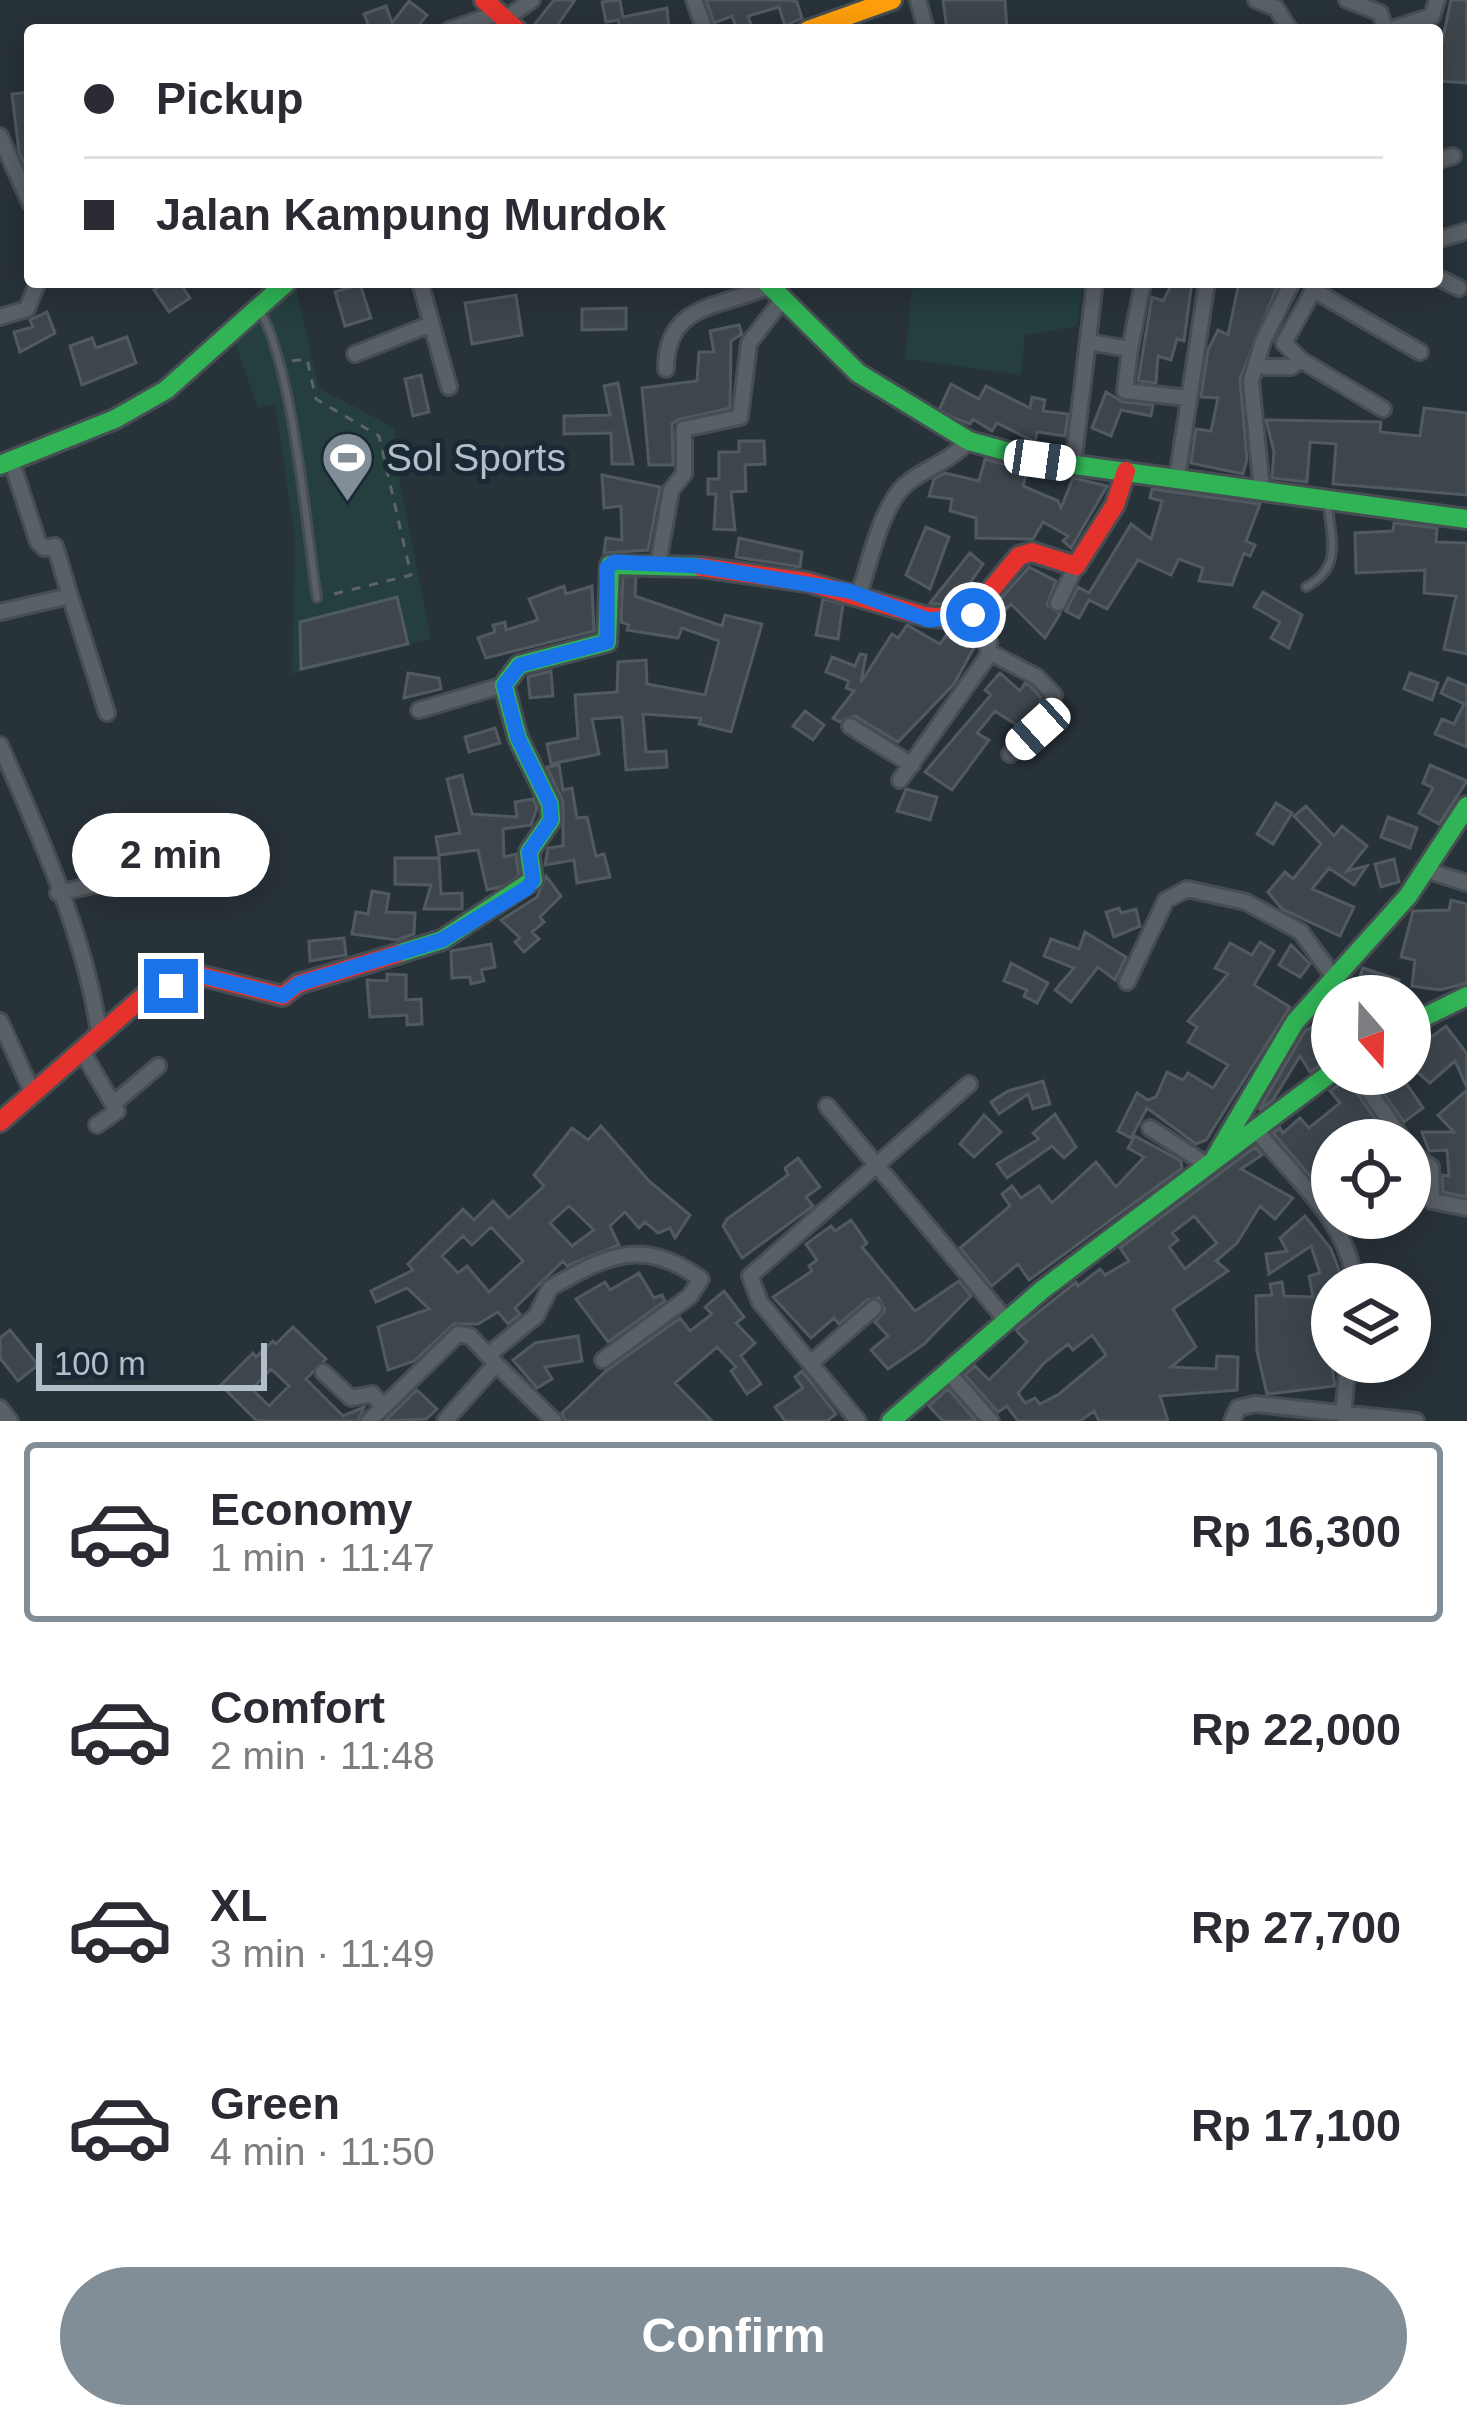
<!DOCTYPE html>
<meta charset="utf-8">
<style>
:root{--surface:#fff;--page:#f2f2f3;--text:#2b2b33;--muted:#7c7c81;--line:#e1e1e2;--accent:#828e97}
body{margin:0;font-family:Helvetica,sans-serif;background:var(--page);color:var(--text);height:100vh;display:flex;flex-direction:column;font-size:45px;white-space:nowrap}
*{box-sizing:border-box;margin:0}
p{font-size:39px;color:var(--muted)}
.icon{flex:none;width:66px;height:66px;fill:none;stroke:currentColor;stroke-width:2;stroke-linecap:round;stroke-linejoin:round}
.map{position:relative;height:1421px;overflow:hidden}
.side{display:flex;flex-direction:column;background:var(--surface);flex:1}
.side>*{flex:none}
.banner{position:absolute;left:24px;top:24px;width:1419px;height:264px;border-radius:12px;box-shadow:0 6px 30px #0003;display:grid;align-content:center;height:264px;padding:0 60px;background:var(--surface)}
.needle{width:78px;rotate:160deg}
.buttons{position:absolute;left:1311px;top:975px;display:grid;gap:24px}
.buttons a{display:grid;place-items:center;width:120px;height:120px;border-radius:50%;background:var(--surface);box-shadow:0 6px 30px #0003;font-size:60px}
.scale{position:absolute;left:36px;bottom:30px;width:231px;box-sizing:border-box;padding-left:12px;border:6px solid #b2bfca;border-top:0;font-size:33px;line-height:42px;white-space:nowrap;color:#b2bfca;-webkit-text-stroke:9px #1b2934;paint-order:stroke}
.end{position:absolute;width:54px;height:54px;margin:-27px;border:15px solid #1a73e8;background:#fff;box-shadow:0 0 0 6px #fff}
.from{border-radius:50%}
.bubble{position:absolute;height:84px;border-radius:42px;background:var(--surface);box-shadow:0 6px 30px #0003;font-size:39px;font-weight:700;line-height:84px;text-align:center}
.car{position:absolute;width:36px;height:72px;margin:-36px -18px;border-radius:15px;box-shadow:0 0 9px 3px #0007;background:linear-gradient(#fff 24%,#345 0 40%,#fff 0 76%,#345 0 86%,#fff 0)}
.banner b{display:flex;align-items:center;gap:42px;height:114px;font-size:45px}
.banner b+b{border-top:3px solid var(--line)}
.banner i{width:30px;height:30px;background:var(--text)}
ul{padding:21px 0 0;list-style:none}
li{display:flex;align-items:center;gap:36px;height:180px;margin:0 24px 18px;padding:0 36px;border:6px solid transparent;border-radius:12px}
li div{flex:1}
li b{display:block;font-size:45px}
li em{font-style:normal;font-weight:700}
li.active{border-color:var(--accent)}
li>.icon{width:108px;height:108px;stroke-width:1.5}
.action{display:flex;gap:24px;margin-top:auto;padding:24px 60px}
.action a{flex:1;height:138px;border-radius:72px;background:var(--accent);color:#fff;font-size:48px;font-weight:700;line-height:138px;text-align:center}
.map>svg:first-child{display:block}
.green{fill:#253e3e}
.building{fill:#3e464c;stroke:#505a60;stroke-width:3;fill-rule:evenodd}
.lines{fill:none;stroke-linecap:round;stroke-linejoin:round}
.lane-casing{stroke:#474e53;stroke-width:12}
.street-casing{stroke:#474e53;stroke-width:20}
.fast-casing{stroke:#474e53;stroke-width:24}
.slow-casing{stroke:#474e53;stroke-width:24}
.jam-casing{stroke:#474e53;stroke-width:24}
.path{stroke:#5c6469;stroke-width:3;stroke-dasharray:9 9;stroke-linecap:butt}
.lane{stroke:#596066;stroke-width:6}
.street{stroke:#596066;stroke-width:14}
.fast{stroke:#30b455;stroke-width:18}
.slow{stroke:#ff9f0a;stroke-width:18}
.jam{stroke:#e5322d;stroke-width:18}
.route{stroke:#1a73e8;stroke-width:15}
.labels{text-anchor:middle;stroke-width:10;stroke-linejoin:round;paint-order:stroke}
.poi-label{font-size:39px;fill:#b2bfca;stroke:#1b2934;text-anchor:start}
</style>
<div class="map">
<svg width="1467" height="1421" viewBox="0 0 1467 1421">
<rect width="100%" height="100%" fill="#283239"/>
<path class="green" d="M913,282H1083L1077,326L1025,335L1021,375L905,359Z
M295,284L319,388L395,428L397,469L431,639L292,674L295,538L275,404L258,408L233,337Z"/>
<path class="building" d="M554,0H575L554,30H530Z
M620,0L623,17L667,8L669,30H621L618,20L606,22L602,2Z
M706,0H790L797,2L802,18L785,26L779,7L748,16L753,30H737L732,16L714,23Z
M943,0H1005L1007,30H947Z
M1451,0H1467V83L1441,81L1440,52Z
M409,1L427,15L415,30H370L364,14L386,6L392,23Z
M30,92V173H29L19,152L12,94Z
M165,282H179L190,298L169,312L154,290Z
M1173,282H1192L1184,341L1177,339L1171,360L1158,356L1156,383L1138,381L1152,297L1163,301Z
M1239,282L1278,284L1240,379L1247,459L1243,474L1191,463L1196,429L1211,431L1218,398L1201,397L1208,350L1218,330L1228,335Z
M360,284L371,318L345,326L335,292Z
M516,295L522,335L472,344L465,303Z
M626,308V329L582,330V309Z
M47,312L55,333L20,352L14,332L33,327L30,320Z
M739,325L742,334L731,341L730,408L678,420L672,424L673,465H649L642,388L697,381L699,352H714L710,331Z
M127,337L136,363L82,385L70,346L92,338L96,348Z
M421,375L429,412L413,416L405,379Z
M618,383L633,464H612L611,433L564,434V416L610,415L604,386Z
M951,384L979,399L986,386L1030,408L1032,397L1045,400L1043,411L1068,414L1065,436L1037,432L1035,442L997,423L992,431L973,419L970,424L954,418L939,410Z
M1106,392L1123,402L1153,405L1151,416L1121,410L1111,436L1092,428Z
M1424,408L1467,413V495L1333,484L1336,444L1310,442L1307,482L1272,478L1274,452L1266,420L1381,422L1380,432L1420,436Z
M739,441H764L765,464L745,465L746,491L731,492L735,530L714,529L716,494H708V479H719V452H739Z
M985,459L1027,471L1023,486L1058,501L1061,508L1073,478L1107,486L1071,548L1063,541L1068,536L1043,522L1033,539L976,538V518L950,511L952,499L929,496L934,479L945,473L979,481Z
M602,475L660,487L648,550L604,553L606,538L622,540L621,506L604,508Z
M1152,489L1260,504L1246,541L1255,545L1250,556L1244,553L1232,585L1199,581L1203,568L1179,559L1171,575L1138,560L1107,609L1089,600L1079,618L1066,611L1078,587L1089,593L1131,524L1151,539L1162,501L1150,498Z
M1394,523L1437,528L1436,542L1467,543V654L1444,649L1456,596L1424,593L1425,570L1356,573L1355,533L1393,531Z
M926,527L949,537L930,589L906,575Z
M739,538L802,552L800,567L736,557Z
M970,553L983,564L961,596L965,600L960,606L930,603Z
M1029,567L1056,581L1047,605L1060,614L1045,638L1011,604L1004,611L996,604Z
M636,576L635,596L722,626L725,615L762,624L731,732L699,724L701,718L643,714L646,752L666,751L667,767L626,770L622,717L592,719L599,754L551,764L547,744L578,738L575,695L617,692L618,662L646,660L647,684L705,695L719,641L682,628L678,638L627,630L629,625L621,622L623,577Z
M564,586L566,594L592,586L594,631L486,658L478,638L495,632L493,625L505,622L506,630L538,620L529,599Z
M1263,592L1302,615L1289,648L1271,638L1280,622L1254,607Z
M397,597L408,644L301,669L300,622Z
M823,599L843,604L838,639L816,635Z
M907,625L940,644L948,633L969,635L976,644L954,684L898,742L855,716L840,722L833,718L854,691L846,688L849,681L826,672L832,657L855,666L860,654L866,655L861,682L892,634L898,638Z
M551,671L553,696L530,698L528,677Z
M408,673L439,678L441,689L404,698Z
M1000,673L1020,691L1025,683L1031,687L1041,698L1037,712L1021,728L995,711L977,733L989,740L952,790L925,772L991,695L985,690Z
M1410,673L1438,683L1432,700L1404,689Z
M1448,678L1467,686V747L1435,734L1442,719L1454,724L1464,704L1441,693Z
M805,711L824,725L813,740L793,726Z
M495,728L500,743L469,752L465,737Z
M559,765L563,790L572,788L577,818L587,817L596,856L604,854L610,877L577,883L574,860L545,865L548,848L563,846V802L547,767Z
M1430,765L1467,781L1439,824L1419,813L1433,788L1423,783Z
M462,775L472,814L517,817L515,802L533,799L537,808L531,825L503,829L504,857L516,854L519,876L504,886L487,890L478,850L439,855L436,837L460,833L447,779Z
M906,789L937,797L930,820L897,811Z
M1276,803L1292,813L1273,844L1257,834Z
M1306,806L1334,836L1342,826L1367,846L1347,871L1367,866L1354,885L1329,868L1312,889L1354,907L1340,936L1282,909L1268,892L1285,872L1293,879L1321,844L1294,816Z
M1388,817L1417,828L1410,848L1381,837Z
M395,858H439L441,894L462,893V909H424L431,885L395,884Z
M1394,859L1399,882L1381,887L1375,864Z
M546,876L561,896L540,917L544,922L532,932L539,939L524,952L515,942L520,938L501,920L537,897Z
M372,891L389,894L386,912L415,913L414,934L397,940L352,934L356,912L368,914Z
M1451,900L1467,904V983L1440,990L1412,986L1415,960L1401,957L1413,911L1449,910Z
M1119,908L1121,913L1136,909L1140,926L1114,937L1106,912Z
M1085,932L1126,957L1115,980L1098,967L1071,1002L1055,990L1074,968L1044,956L1051,939L1079,949Z
M344,938L346,955L310,961L309,941Z
M1260,942L1274,951L1254,985L1290,1007L1206,1140L1196,1144L1147,1108L1131,1138L1118,1131L1137,1093L1148,1100L1156,1097L1167,1072L1183,1080L1188,1073L1213,1088L1228,1065L1188,1042L1197,1027L1188,1021L1228,974L1215,968L1230,943L1252,955Z
M491,944L495,967L481,970L484,981L471,984L470,977L452,978L451,951Z
M1291,945L1310,964L1300,977L1279,965Z
M1011,963L1048,983L1037,1003L1024,996L1027,990L1004,981Z
M1363,968L1399,980L1393,996L1362,987L1358,982Z
M387,974L406,975V1000L421,999L422,1024L407,1025V1015L370,1017L367,980L387,981Z
M1332,1015V1058L1310,1072L1300,1056L1273,1100L1259,1110L1305,1031Z
M1446,1026L1467,1054V1088L1455,1061L1430,1083L1410,1066L1417,1048Z
M1391,1074H1400L1423,1108L1404,1122L1377,1084Z
M1347,1079L1386,1135L1378,1140H1332V1184L1323,1191L1273,1133L1280,1128L1283,1133L1300,1118L1309,1128L1340,1103L1330,1091Z
M1043,1081L1050,1104L1033,1109L1028,1094L999,1114L991,1102L1008,1091Z
M1467,1090V1197L1443,1192L1442,1175L1449,1176L1447,1150L1429,1151L1422,1132H1454L1438,1115Z
M1055,1114L1076,1147L1064,1158L1052,1146L1007,1178L997,1164L1039,1139L1033,1133Z
M984,1115L1001,1132L974,1157L960,1144Z
M601,1126L649,1181L690,1215L675,1238L670,1228L658,1233L645,1222L639,1228L625,1212L610,1226L619,1245L567,1266L563,1261L515,1308L520,1314L508,1324L498,1312L478,1324H454L414,1361L388,1370L378,1327L429,1309L407,1288L376,1302L371,1291L413,1270L408,1264L463,1209L474,1220L493,1201L509,1218L544,1186L534,1175L572,1128L588,1140ZM569,1206L594,1230L572,1246L550,1223ZM491,1227L523,1261L489,1292L467,1266L458,1273L442,1256L463,1236L472,1245Z
M1135,1136L1181,1161L1182,1168L1029,1280L1018,1264L992,1286L960,1248L1010,1206L1002,1194L1012,1186L1021,1198L1039,1186L1052,1203L1096,1162L1116,1187L1144,1157L1128,1148Z
M1255,1147L1262,1155L1241,1169L1293,1198L1275,1219L1260,1206L1237,1243L1216,1261L1228,1271L1173,1309L1196,1347L1171,1367L1216,1369L1217,1356L1238,1357L1237,1390L1160,1396L1168,1421H1099L1094,1411L1080,1421H1018L1007,1406L998,1412L965,1375L975,1366L989,1380L1027,1342L1016,1330L1076,1282L1078,1286L1100,1269L1105,1275L1129,1261L1120,1248ZM1194,1216L1217,1243L1185,1269L1169,1247L1178,1240L1172,1233ZM1092,1335L1106,1355L1059,1394L1040,1404L1035,1398L1025,1403L1018,1393L1044,1363L1068,1344L1073,1350Z
M798,1158L820,1187L806,1197L813,1206L742,1258L723,1226L727,1219L788,1175L785,1168Z
M1305,1216L1331,1249L1339,1270L1341,1284H1332V1321H1325L1335,1386L1267,1394L1257,1351L1256,1296L1272,1295L1270,1284L1282,1282L1284,1296L1313,1297L1309,1276L1320,1273L1311,1246L1269,1274L1266,1254L1287,1251L1280,1238Z
M851,1220L867,1243L862,1247L915,1311L959,1281L971,1296L924,1344L888,1369L871,1350L888,1336L875,1322L885,1310L879,1298L867,1300L839,1324L834,1318L811,1338L773,1297L812,1271L809,1266L817,1260L806,1244L831,1226L835,1231Z
M639,1273L654,1298L662,1295L665,1301L608,1342L576,1299L605,1282L610,1290Z
M724,1291L744,1317L736,1323L755,1343L741,1356L761,1384L747,1394L731,1371L736,1367L717,1347L675,1383L712,1421H565L562,1413L606,1371L680,1318L690,1331L712,1314L705,1307Z
M293,1327L326,1359L306,1379L343,1416L364,1407L358,1421H257L221,1385L253,1353L256,1357L273,1341L276,1344ZM271,1369L289,1386L269,1406L252,1389Z
M10,1330L38,1365L18,1381L0,1358V1338Z
M578,1336L582,1361L545,1367L552,1379L537,1388L513,1360L535,1343Z
M802,1371L836,1414L827,1421H785L775,1407L803,1388L795,1377Z
M948,1389L976,1421H943L929,1406Z
M417,1390L437,1409L426,1419L385,1421Z"/>
<g class="lines">
<defs>
<path id="lane" d="M259,309C293,365 306,527 317,598
M1306,587C1343,567 1331,539 1328,506"/>
<path id="street" d="M694,0L705,30
M918,0L926,30
M1256,0L1276,8L1290,30
M1347,0L1380,13L1386,30
M505,19L532,0
M449,30L499,13
M1389,30L1432,16L1437,0
M0,136L30,203
M1437,161L1453,156
M1437,240L1467,231
M1437,277L1459,288
M420,282L449,387
M1318,282L1284,343L1301,360L1383,409
M1315,291L1420,352
M0,317L27,309L38,282
M1088,342L1130,349L1143,282
M1130,349L1125,391L1188,398
M355,354L431,324
M1266,367H1291L1301,360
M666,369C666,302 721,308 770,286
M11,460L38,542L44,548L55,546L70,596
M1073,465L1095,282
M1177,478L1207,282
M1262,491L1251,381L1263,341L1292,282
M658,564L671,490L684,474V429L740,417L749,343L783,299
M859,594C870,562 880,509 905,485C924,468 945,465 969,441
M1058,603L1076,566
M0,612L70,596L107,713
M989,652L1037,677L1054,695L1047,718L1010,754
M419,710L504,685
M850,726L912,765
M0,745C38,831 87,940 99,1034
M900,780L988,656L989,643L969,617
M1425,870L1467,883
M58,893L165,869
M1127,982L1166,900L1187,889L1246,902L1301,932L1333,976
M0,1021L33,1094
M82,1051L117,1111L97,1125
M1357,1074L1403,1140
M114,1103L158,1066
M827,1106L1006,1320
M1150,1128L1207,1165
M1255,1129C1292,1176 1351,1223 1354,1284
M1410,1151L1431,1167L1432,1201L1467,1208
M488,1355L536,1316L550,1288C608,1255 642,1237 701,1279L690,1296L603,1360
M812,1362L874,1308
M947,1371L991,1421
M323,1372L351,1398L372,1394L383,1406
M0,1408L10,1421
M1343,1416L1348,1362
M369,1421L458,1334L470,1336L496,1364
M445,1421L496,1364L554,1421
M858,1421L760,1302L750,1276L969,1084
M1232,1421L1238,1408L1255,1404L1416,1421"/>
<path id="fast" d="M766,282L858,373L969,441L1039,460L1467,519
M0,465L115,419L166,390L287,282
M397,954L442,940L533,880L529,852L551,820L550,804L518,738L504,685L519,665L607,642L610,565L701,567
M1410,1024L1467,996
M1216,1156L1295,1022L1408,896L1467,806
M891,1421L1042,1290L1332,1072"/>
<path id="slow" d="M808,30L892,0"/>
<path id="jam" d="M484,0L517,30
M701,567L807,582L924,616L966,620L1019,556L1032,552L1076,566L1115,505L1126,471
M0,1122L144,996L199,975L283,996L298,984L397,954"/>
</defs>
<use href="#lane" class="lane-casing"/>
<use href="#street" class="street-casing"/>
<use href="#fast" class="fast-casing"/>
<use href="#slow" class="slow-casing"/>
<use href="#jam" class="jam-casing"/>
<path class="path" d="M292,361L307,359L316,399L379,436L411,575L330,595"/>
<use href="#lane" class="lane"/>
<use href="#street" class="street"/>
<use href="#fast" class="fast"/>
<use href="#slow" class="slow"/>
<use href="#jam" class="jam"/>
</g>
<g class="lines">
<path class="route" d="M171,986L199,975L283,996L298,984L442,940L527,888L533,880L529,852L551,820L550,804L518,738L504,685L520,665L607,642V568L614,562L698,566L849,591L929,620L973,615"/>
</g>
<defs>
<symbol id="stadium-pin" viewBox="-11 -11 22 30"><path d="M0 17L-7.5 6A9.5 9.5 0 1 1 7.5 6Z" fill="#828e97" stroke="#1b2934"/><path d="M0-5a6.5 5 0 1 0 0 10a6.5 5 0 1 0 0-10ZM-3.5-1.8h7v3.6h-7Z" fill="#fff"/></symbol>
</defs>
<g fill-rule="evenodd">
<use href="#stadium-pin" x="318" y="428" width="59" height="81"/>
</g>
<g class="labels">
<g class="poi-label">
<text x="386" y="471">Sol Sports</text>
</g>
</g>
</svg>
<div class="buttons">
<a><svg class="needle" viewBox="-14 -14 28 28"><path d="M0-13l5 13h-10z" fill="#e53935"/><path d="M0 13l5-13h-10z" fill="#7c7c81"/></svg></a>
<a><svg class="icon" aria-label="locate" viewBox="0 0 24 24"><circle cx="12" cy="12" r="6"/><path d="M12 2v4M12 18v4M2 12h4M18 12h4"/></svg></a>
<a><svg class="icon" aria-label="layers" viewBox="0 0 24 24"><path d="M12 4l9 5-9 5-9-5zM3 14l9 5 9-5"/></svg></a>
</div>
<div class="scale">100 m</div>
<i class="end from" style="left:973px;top:615px"></i>
<i class="end" style="left:171px;top:986px"></i>
<div class="bubble" style="left:72px;top:813px;width:198px">2 min</div>
<i class="car" style="left:1040px;top:460px;rotate:98deg"></i>
<i class="car" style="left:1038px;top:729px;rotate:228deg"></i>
<div class="banner">
<b><i class="from"></i>Pickup</b>
<b><i></i>Jalan Kampung Murdok</b>
</div>
</div>
<section class="side">
<ul>
<li class="active"><svg class="icon" aria-label="car" viewBox="0 0 24 24"><path d="M5 17H2v-5l4-1 3-4h7l3 4 3 1v5h-3M9 17h6M6 11h13"/><circle cx="7" cy="17" r="2"/><circle cx="17" cy="17" r="2"/></svg><div><b>Economy</b><p>1 min · 11:47</p></div><em>Rp 16,300</em></li>
<li><svg class="icon" aria-label="car" viewBox="0 0 24 24"><path d="M5 17H2v-5l4-1 3-4h7l3 4 3 1v5h-3M9 17h6M6 11h13"/><circle cx="7" cy="17" r="2"/><circle cx="17" cy="17" r="2"/></svg><div><b>Comfort</b><p>2 min · 11:48</p></div><em>Rp 22,000</em></li>
<li><svg class="icon" aria-label="car" viewBox="0 0 24 24"><path d="M5 17H2v-5l4-1 3-4h7l3 4 3 1v5h-3M9 17h6M6 11h13"/><circle cx="7" cy="17" r="2"/><circle cx="17" cy="17" r="2"/></svg><div><b>XL</b><p>3 min · 11:49</p></div><em>Rp 27,700</em></li>
<li><svg class="icon" aria-label="car" viewBox="0 0 24 24"><path d="M5 17H2v-5l4-1 3-4h7l3 4 3 1v5h-3M9 17h6M6 11h13"/><circle cx="7" cy="17" r="2"/><circle cx="17" cy="17" r="2"/></svg><div><b>Green</b><p>4 min · 11:50</p></div><em>Rp 17,100</em></li>
</ul>
<div class="action"><a>Confirm</a></div>
</section>
